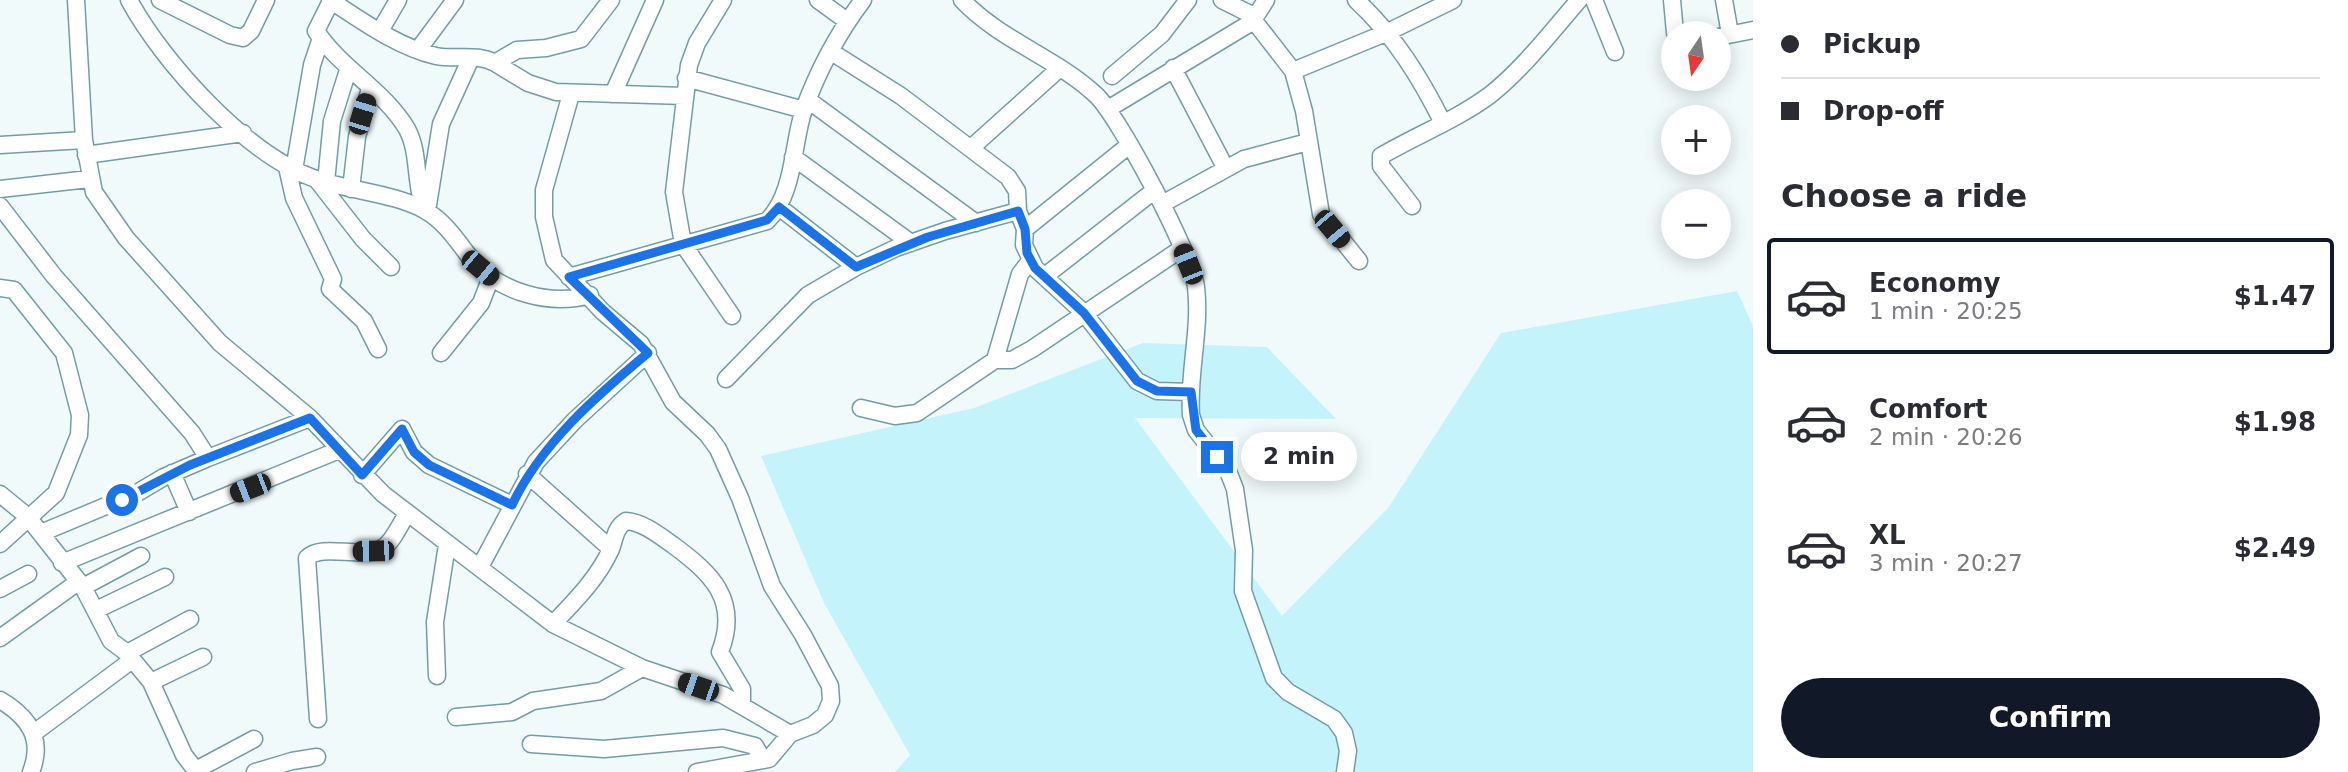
<!DOCTYPE html>
<meta charset="utf-8">
<style>
:root{--surface:#fff;--page:#f2f2f3;--text:#2b2b33;--muted:#7c7c81;--line:#e1e1e2;--accent:#111827}
body{margin:0;font-family:"DejaVu Sans",sans-serif;background:var(--page);color:var(--text);height:100vh;display:flex;flex-direction:column;font-size:26px;white-space:nowrap}
*{box-sizing:border-box;margin:0}
p{font-size:23px;color:var(--muted)}
.icon{flex:none;width:38px;height:38px;fill:none;stroke:currentColor;stroke-width:2;stroke-linecap:round;stroke-linejoin:round}
.map{position:relative;flex:1;overflow:hidden}
.side{display:flex;flex-direction:column;background:var(--surface);width:595px}
.side>*{flex:none}
.guide{display:grid;align-content:center;height:154px;padding:0 28px;background:var(--surface)}
.needle{width:46px;rotate:193deg}
.controls{position:absolute;left:1661px;top:21px;display:grid;gap:14px}
.controls a{display:grid;place-items:center;width:70px;height:70px;border-radius:50%;background:var(--surface);box-shadow:0 4px 18px #0003;font-size:35px}
.end{position:absolute;width:32px;height:32px;margin:-16px;border:9px solid #1a73e8;background:#fff;box-shadow:0 0 0 4px #fff}
.from{border-radius:50%}
.bubble{position:absolute;height:49px;border-radius:24px;background:var(--surface);box-shadow:0 4px 18px #0003;font-size:23px;font-weight:700;line-height:49px;text-align:center}
.car{position:absolute;width:21px;height:42px;margin:-21px -10px;border-radius:9px;box-shadow:0 0 5px 2px #0007;background:linear-gradient(#222 24%,#8ab4d8 0 40%,#222 0 76%,#8ab4d8 0 86%,#222 0)}
.guide b{display:flex;align-items:center;gap:24px;height:66px;font-size:26px}
.guide b+b{border-top:2px solid var(--line)}
.guide i{width:18px;height:18px;background:var(--text)}
ul{padding:0;list-style:none}
li{display:flex;align-items:center;gap:21px;height:116px;margin:0 14px 10px;padding:0 14px;border:4px solid transparent;border-radius:7px}
li div{flex:1}
li b{display:block;font-size:26px}
li em{font-style:normal;font-weight:700}
li.on{border-color:var(--accent)}
li>.icon{width:63px;height:63px;stroke-width:1.5}
h2{padding:0 28px;font-size:32px;line-height:84px}
.action{display:flex;gap:14px;margin-top:auto;padding:14px 28px}
.action a{flex:1;height:80px;border-radius:42px;background:var(--accent);color:#fff;font-size:28px;font-weight:700;line-height:80px;text-align:center}
main{display:flex;flex:1;min-height:0}
.map>svg:first-child{display:block}
.green{fill:#c5f3fb}
.lines{fill:none;stroke-linecap:round;stroke-linejoin:round}
.minor-casing{stroke:#729da5;stroke-width:19}
.minor{stroke:#fff;stroke-width:16}
.route{stroke:#1a73e8;stroke-width:9}
</style>
<main>
<div class="map">
<svg width="1753" height="772" viewBox="0 0 1753 772">
<rect width="100%" height="100%" fill="#f1fafb"/>
<path class="green" d="M1737,291L1753,326V772H895L910,755L824,603L761,456L974,408L1143,343L1267,347L1336,419L1135,418L1282,616L1388,508L1501,333Z"/>
<g class="lines">
<defs>
<path id="minor" d="M76,0L84,140L94,192L126,238L220,343L310,418L383,494L553,624L642,668L723,695L790,734L769,759L697,772
M129,0C163,63 249,158 319,180C351,191 398,194 426,211C447,223 458,243 473,261C501,293 550,306 590,295
M160,0L230,35L243,38L251,31L266,0
M330,0C362,21 398,47 436,56C456,60 477,53 495,63L517,50L546,48L581,39L611,0
M723,0L697,43L689,65L674,192L683,244L732,316
M818,0L847,21
M962,0C1001,41 1055,57 1096,95C1120,118 1192,255 1196,287C1201,330 1188,373 1191,415L1196,430L1228,471L1235,489L1244,550L1243,591L1274,678L1288,692L1334,719L1344,733L1348,751L1345,772
M1222,0L1248,13L1293,71L1304,111L1321,214L1359,261
M1356,0C1394,35 1420,77 1443,123
M1594,0L1615,52
M1672,0L1675,33
M1724,0L1730,34
M331,1L316,31C341,69 384,90 407,129C421,155 413,186 427,212
M380,31L398,0
M1718,37L1753,30
M418,50L455,0
M830,51L901,96L1008,177L1017,191L1018,211L1025,229L1024,245L1035,268L1084,313L1137,381L1157,391L1191,392
M495,63L528,83L556,92L684,96
M1173,68L1225,167
M1293,71L1388,32L1453,0
M1112,76L1162,34L1188,0
M686,78L804,110
M571,94L544,190V217L554,260L603,312L641,344L673,402L707,434L718,449L740,498L772,586L803,635L830,686L831,701L825,715L813,725L790,734
M613,94L655,0
M808,100L976,223
M1108,109L1252,22L1266,0
M0,145L84,140
M971,148L1060,68
M86,155L243,133
M793,157L911,243
M287,167L294,198L333,279L330,289L364,321L378,349
M294,170L312,65L321,38
M317,180L363,239L391,267
M326,182L332,121L348,70
M0,189L89,179
M351,189L357,137L370,88
M1162,204L1244,159L1308,142
M428,205L441,124L471,58
M0,206L54,276L192,433L208,458
M1412,206L1381,166V156C1417,135 1456,120 1490,95C1524,68 1551,32 1579,0
M779,207L856,267
M1025,229L1128,146
M1045,276L1155,190
M569,277L767,221C795,194 792,144 804,109C818,71 838,33 863,0
M0,288L14,290L64,353L80,415L79,435L56,493L0,544
M441,353L481,303L491,277
M995,360H1012L1032,349L1181,249
M726,379L808,295L856,267L896,248L945,231L1018,211
M861,408L895,416L917,413L995,360L1020,274L1030,261
M172,473L189,512
M527,474L611,549
M362,475L402,429L414,452L429,465L512,505
M0,494L27,516L83,587L111,641L127,653L151,682L184,755L197,772
M41,533L137,493L164,477L208,458L310,418
M62,563L339,450
M480,567L536,462L575,420L648,353
M83,587L141,556
M0,589L28,574
M96,610L165,577
M553,624C575,601 598,578 611,549C615,538 615,528 626,521C643,522 660,536 673,545C712,574 740,600 720,652L742,689V704
M0,638L78,582
M127,653L190,619
M437,676L435,622L447,545
M151,682L203,657
M0,700C29,717 44,739 31,772
M456,717L512,712L533,701L601,691L642,668
M318,719L307,558C322,542 365,561 384,547C394,540 400,524 407,514
M34,733L132,660
M531,744L604,749L723,738L755,746L763,760
M196,770L254,739
M255,772L292,761L317,757"/>
</defs>
<use href="#minor" class="minor-casing"/>
<use href="#minor" class="minor"/>
</g>
<g class="lines">
<path class="route" d="M122,500L190,465L310,418L362,475L402,429L414,452L429,465L512,505C541,444 596,396 648,353L569,277L767,220L779,207L856,267L928,237L1018,211L1025,229L1027,253L1035,268L1084,313L1137,381L1157,391L1191,392L1196,430L1217,457"/>
</g>
</svg>
<div class="controls">
<a><svg class="needle" viewBox="-14 -14 28 28"><path d="M0-13l5 13h-10z" fill="#e53935"/><path d="M0 13l5-13h-10z" fill="#7c7c81"/></svg></a>
<a>+</a>
<a>−</a>
</div>
<i class="end from" style="left:122px;top:500px"></i>
<i class="end" style="left:1217px;top:457px"></i>
<div class="bubble" style="left:1241px;top:432px;width:116px">2 min</div>
<i class="car" style="left:362px;top:114px;rotate:17deg"></i>
<i class="car" style="left:1332px;top:229px;rotate:140deg"></i>
<i class="car" style="left:1188px;top:264px;rotate:338deg"></i>
<i class="car" style="left:480px;top:268px;rotate:130deg"></i>
<i class="car" style="left:250px;top:488px;rotate:249deg"></i>
<i class="car" style="left:373px;top:551px;rotate:269deg"></i>
<i class="car" style="left:698px;top:687px;rotate:289deg"></i>
</div>
<section class="side">
<div class="guide">
<b><i class="from"></i>Pickup</b>
<b><i></i>Drop-off</b>
</div>
<h2>Choose a ride</h2>
<ul>
<li class="on"><svg class="icon" aria-label="car" viewBox="0 0 24 24"><path d="M5 17H2v-5l4-1 3-4h7l3 4 3 1v5h-3M9 17h6M6 11h13"/><circle cx="7" cy="17" r="2"/><circle cx="17" cy="17" r="2"/></svg><div><b>Economy</b><p>1 min · 20:25</p></div><em>$1.47</em></li>
<li><svg class="icon" aria-label="car" viewBox="0 0 24 24"><path d="M5 17H2v-5l4-1 3-4h7l3 4 3 1v5h-3M9 17h6M6 11h13"/><circle cx="7" cy="17" r="2"/><circle cx="17" cy="17" r="2"/></svg><div><b>Comfort</b><p>2 min · 20:26</p></div><em>$1.98</em></li>
<li><svg class="icon" aria-label="car" viewBox="0 0 24 24"><path d="M5 17H2v-5l4-1 3-4h7l3 4 3 1v5h-3M9 17h6M6 11h13"/><circle cx="7" cy="17" r="2"/><circle cx="17" cy="17" r="2"/></svg><div><b>XL</b><p>3 min · 20:27</p></div><em>$2.49</em></li>
</ul>
<div class="action"><a>Confirm</a></div>
</section>
</main>
